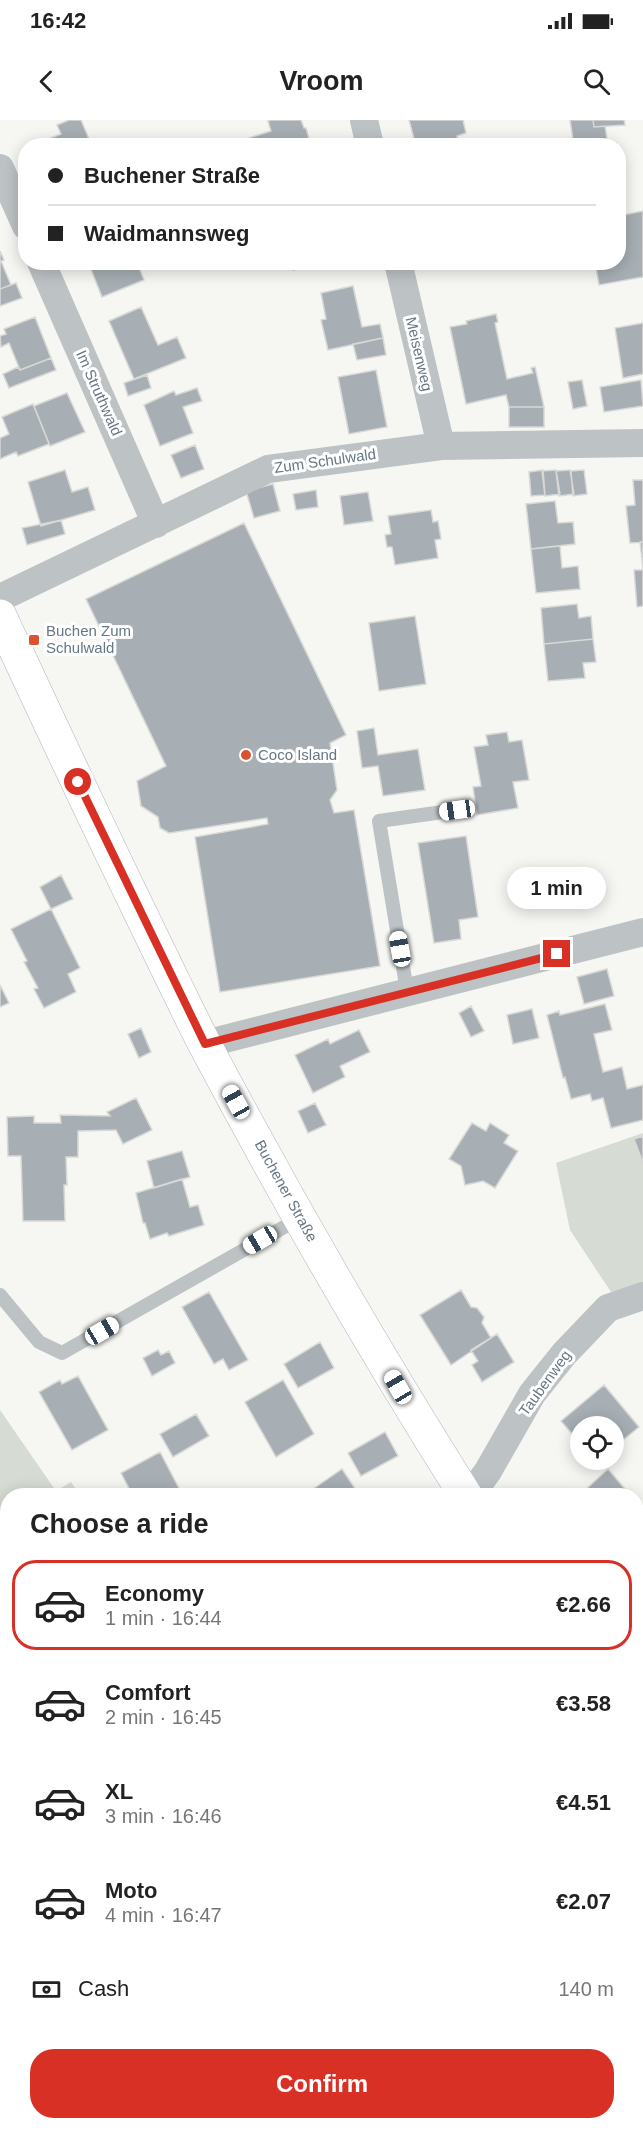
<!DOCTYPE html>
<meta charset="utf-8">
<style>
:root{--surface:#fff;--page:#f2f2f2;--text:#222;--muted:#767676;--line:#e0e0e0;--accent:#d93025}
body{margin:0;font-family:Helvetica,sans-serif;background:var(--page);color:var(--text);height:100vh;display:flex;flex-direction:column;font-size:22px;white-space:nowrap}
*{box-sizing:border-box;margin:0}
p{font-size:20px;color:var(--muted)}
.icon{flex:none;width:33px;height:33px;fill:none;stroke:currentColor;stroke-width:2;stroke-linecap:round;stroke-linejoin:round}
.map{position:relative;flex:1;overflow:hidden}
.drawer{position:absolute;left:0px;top:1368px;width:644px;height:642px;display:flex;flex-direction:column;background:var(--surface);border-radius:24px 24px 0 0;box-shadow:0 3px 15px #0003}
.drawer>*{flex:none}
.top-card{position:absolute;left:18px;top:18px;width:608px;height:132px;border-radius:24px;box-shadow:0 3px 15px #0003;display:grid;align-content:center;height:132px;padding:0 30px;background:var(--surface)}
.tools{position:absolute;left:570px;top:1296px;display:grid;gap:12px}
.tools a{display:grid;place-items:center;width:54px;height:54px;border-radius:50%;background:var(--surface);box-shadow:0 3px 15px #0003;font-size:30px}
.end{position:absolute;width:27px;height:27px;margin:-14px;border:8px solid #d93025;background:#fff;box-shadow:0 0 0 3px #fff}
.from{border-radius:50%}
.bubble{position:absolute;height:42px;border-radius:21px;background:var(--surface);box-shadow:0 3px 15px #0003;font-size:20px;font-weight:800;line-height:42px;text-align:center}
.car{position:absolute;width:18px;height:36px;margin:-18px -9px;border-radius:8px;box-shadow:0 0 4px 2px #0007;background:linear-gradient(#fff 24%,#345 0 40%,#fff 0 76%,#345 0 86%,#fff 0)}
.top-card b{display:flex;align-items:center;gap:21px;height:57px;font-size:22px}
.top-card b+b{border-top:2px solid var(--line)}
.top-card i{width:15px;height:15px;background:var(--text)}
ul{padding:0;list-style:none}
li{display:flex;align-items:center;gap:18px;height:90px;margin:0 12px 9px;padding:0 18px;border:3px solid transparent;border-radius:24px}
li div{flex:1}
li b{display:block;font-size:22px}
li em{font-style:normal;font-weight:800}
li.on{border-color:var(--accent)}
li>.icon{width:54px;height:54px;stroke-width:1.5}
h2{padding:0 30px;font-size:27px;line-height:72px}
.pay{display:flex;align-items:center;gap:15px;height:66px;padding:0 30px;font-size:22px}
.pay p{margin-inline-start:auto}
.action{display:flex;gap:12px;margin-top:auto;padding:12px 30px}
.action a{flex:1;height:69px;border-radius:24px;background:var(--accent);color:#fff;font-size:24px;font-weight:800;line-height:69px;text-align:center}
.status{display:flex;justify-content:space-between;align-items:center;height:42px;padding:0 30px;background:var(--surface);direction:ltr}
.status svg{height:16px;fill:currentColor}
header{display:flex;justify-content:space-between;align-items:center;height:78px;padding:0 30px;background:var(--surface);font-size:27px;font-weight:800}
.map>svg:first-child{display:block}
.green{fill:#d6dbd3}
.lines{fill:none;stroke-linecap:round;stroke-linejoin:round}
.stream{stroke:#b7c3c7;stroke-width:9}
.building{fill:#a7afb4;stroke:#d8d8d6;stroke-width:1.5}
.secondary-casing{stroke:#b0b6ba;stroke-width:34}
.lane{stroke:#bdc2c5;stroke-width:14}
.street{stroke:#bdc2c5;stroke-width:28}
.secondary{stroke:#fff;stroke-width:33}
.route{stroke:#d93025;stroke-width:8}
.poi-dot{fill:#da522f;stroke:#fff;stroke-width:2}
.labels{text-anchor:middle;stroke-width:6;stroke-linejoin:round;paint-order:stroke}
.street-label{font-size:15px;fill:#677783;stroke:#fff}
.poi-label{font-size:15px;fill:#677783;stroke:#fff;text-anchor:start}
</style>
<div class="status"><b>16:42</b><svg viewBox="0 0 49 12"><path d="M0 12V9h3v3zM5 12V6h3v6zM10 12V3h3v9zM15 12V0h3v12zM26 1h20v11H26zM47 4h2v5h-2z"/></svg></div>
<header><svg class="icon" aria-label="back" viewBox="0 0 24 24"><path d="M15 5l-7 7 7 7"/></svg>Vroom<svg class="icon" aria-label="search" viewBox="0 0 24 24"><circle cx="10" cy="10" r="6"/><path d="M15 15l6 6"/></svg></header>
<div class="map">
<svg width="643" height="2010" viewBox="0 0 643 2010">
<rect width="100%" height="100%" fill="#f6f6f3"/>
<path class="green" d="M643,1013V1164L611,1172L570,1110L556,1043Z
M0,1290L56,1371L71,1362L80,1375L8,1376V2002H325L326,2010H0Z
M636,1754L643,1756V1937L636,1936Z"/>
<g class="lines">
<path class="stream" d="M0,1625L8,1626
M636,1860L643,1864"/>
</g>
<path class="building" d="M69,0H81L92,26H44L43,21L61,14L57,5Z
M271,0H301L304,8H306L311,26H251L249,18L271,11L268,1Z
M409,0H463L466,13L457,16L459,26H416Z
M570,0H593L594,7L605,6L608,25L616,23V26H574Z
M593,0H624L625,5L594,7Z
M643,91V157L599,165L595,142H618V96Z
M0,131L4,140L1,141L11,165L0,169Z
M88,142H137L144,160L102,177Z
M291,142H327L293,150Z
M16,163L22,178L0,186V169Z
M353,166L362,207L380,204L383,218L328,230L321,200L326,199L321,173Z
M141,187L158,225L177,217L186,238L134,259L109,201Z
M496,194L498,202L495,203L507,259L533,253L531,248L535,247L544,287H509L506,275L466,284L450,207L467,204L466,201Z
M35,197L51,238L20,250L9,223L1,227L0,216L6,214L4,209Z
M643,203V254L623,258L615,208Z
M383,218L386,235L357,240L353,224Z
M51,238L56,250L9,268L3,254L18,247L20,250Z
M376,250L387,307L349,314L338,257Z
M147,255L151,268L128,276L124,263Z
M582,260L587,286L573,289L568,262Z
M641,260L643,286L604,292L600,267Z
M197,268L202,281L183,287L193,313L160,326L144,285L174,271L176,275Z
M67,273L85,312L50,326L34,286Z
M33,284L49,324L18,336L16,332L0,339V318L9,314L2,297Z
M509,287H544V307H509Z
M195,325L204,349L181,358L171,335Z
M65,350L72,372L88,367L95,390L41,406L28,362Z
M543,350L545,375L531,376L529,352Z
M556,350L560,374L545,376L542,351Z
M570,350L574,374L559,376L556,351Z
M584,350L587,374L573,376L571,351Z
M633,360H643V422L630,423L626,386L635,385Z
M273,364L280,391L254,398L246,371Z
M316,370L318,387L296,390L293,374Z
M368,372L373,401L344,405L340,376Z
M555,381L558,403L573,402L575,424L531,429L526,384Z
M431,390L433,402L438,401L441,419L435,420L438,438L395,445L392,427H387L385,415L391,414L388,396Z
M61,400L65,414L27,425L22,408Z
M244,403L346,615L330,623L337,670L330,680L334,693L354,690L380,846L220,872L195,717L268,704L267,698L169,713L160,708L158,697L141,686L137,661L166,646L86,479Z
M640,422H643V486L637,487L634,450H643Z
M560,426L562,448L578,446L580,469L536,473L531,429Z
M577,484L579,498L591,496L593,519L544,524L541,488Z
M415,496L426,564L379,571L369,503Z
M593,519L596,542L583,543L585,558L548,561L544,524Z
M374,608L378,635L418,629L425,670L383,676L378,646L362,648L357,611Z
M507,612L509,622L522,620L529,660L513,662L518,688L477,695L473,667L481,666L474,627L488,625L486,615Z
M466,716L478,797L459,800L461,819L434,823L418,723Z
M61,755L73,779L51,789L40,767Z
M51,789L80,848L68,854L76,872L44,888L34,869L38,868L24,842L27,841L11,809Z
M607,849L614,876L584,884L577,857Z
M0,865L9,883L0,887Z
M605,884L612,910L594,914L603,952L622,947L627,969L643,965V1000L611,1008L603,978L592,981L590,974L571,979L565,957L563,958L547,895L559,891L560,895Z
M471,886L484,911L471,917L459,893Z
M532,889L539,918L513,924L507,895Z
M141,908L151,932L139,938L128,914Z
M359,910L370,932L340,946L345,957L313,973L295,935L328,919L330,924Z
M136,978L152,1010L123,1024L116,1010L78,1011V1037H66L67,1065H64L65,1101H23L21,1036H8L7,997L34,996V1003H61L60,995L110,996L107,992Z
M315,983L326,1005L308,1013L298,991Z
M472,1003L486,1011L490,1003L509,1015L504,1023L518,1031L495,1068L483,1061L465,1065L461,1046L449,1039Z
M643,1016V1043L634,1019Z
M182,1031L190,1057L154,1068L147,1041Z
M182,1059L190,1087L198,1085L204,1105L169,1116L167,1113L150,1119L145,1103H143L136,1073Z
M461,1170L471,1187L477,1188L484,1197L482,1203L491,1218L451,1245L420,1195Z
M209,1172L248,1240L229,1250L223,1239L214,1244L182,1187Z
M497,1214L514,1242L482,1262L472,1245L478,1241L471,1230Z
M320,1222L334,1248L298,1268L284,1244Z
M158,1230L161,1235L169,1231L175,1243L152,1256L143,1238Z
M78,1256L108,1310L72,1330L39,1272L60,1260L62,1264Z
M283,1260L314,1314L276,1337L245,1282Z
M604,1265L639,1307L617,1325L614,1322V1306H580V1323L561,1301Z
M196,1294L209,1316L173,1337L160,1314Z
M385,1312L398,1336L361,1356L348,1333Z
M160,1332L183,1376H133L121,1353Z
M342,1349L360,1376H307L306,1374Z
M608,1349L631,1376H584L582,1373Z
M636,1382L643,1390V1444L636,1436Z
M636,1645L643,1653V1714L636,1707Z
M390,2002H585L583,2010H388Z"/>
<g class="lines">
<defs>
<path id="secondary" d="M0,496C49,602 99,708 150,813C168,850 186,888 205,925C286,1078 373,1229 466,1376
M636,1597L643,1604"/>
</defs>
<use href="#secondary" class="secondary-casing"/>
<path class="lane" d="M407,871L379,701L457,690
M0,1175L39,1222L62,1233L300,1098"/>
<path class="street" d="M364,0L370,26
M0,48L26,106
M41,142L156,404
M398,142L441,326
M0,478L268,349L441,326L643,323
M205,924L643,812
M470,1376L488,1351L532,1274L564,1234L608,1188L643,1176"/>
<use href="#secondary" class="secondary"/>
</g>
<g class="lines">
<path class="route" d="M78,662L205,924L557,834"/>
</g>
<g class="poi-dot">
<rect x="28" y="514" width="12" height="12" rx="3"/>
<circle cx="246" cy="635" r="6"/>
</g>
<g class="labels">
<g class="street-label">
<text transform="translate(419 234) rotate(77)" y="5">Meisenweg</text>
<text transform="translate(99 273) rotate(66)" y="5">Im Struthwald</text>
<text transform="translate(325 341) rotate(-8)" y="5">Zum Schulwald</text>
<text transform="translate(286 1071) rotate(61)" y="5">Buchener Straße</text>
<text transform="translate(545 1263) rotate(-54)" y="5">Taubenweg</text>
</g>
<g class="poi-label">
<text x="46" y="516">Buchen Zum<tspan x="46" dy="17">Schulwald</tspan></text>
<text x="258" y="640">Coco Island</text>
</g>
</g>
</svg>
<div class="tools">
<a><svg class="icon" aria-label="locate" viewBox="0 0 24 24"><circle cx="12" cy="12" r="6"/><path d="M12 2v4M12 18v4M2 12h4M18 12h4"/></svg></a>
</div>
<i class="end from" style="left:78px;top:662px"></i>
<i class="end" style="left:557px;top:834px"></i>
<div class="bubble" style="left:507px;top:747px;width:99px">1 min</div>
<i class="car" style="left:457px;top:690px;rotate:262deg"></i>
<i class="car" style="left:400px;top:829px;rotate:350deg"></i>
<i class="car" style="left:236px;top:982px;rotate:331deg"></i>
<i class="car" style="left:260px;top:1120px;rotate:240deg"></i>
<i class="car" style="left:102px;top:1211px;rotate:60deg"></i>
<i class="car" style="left:398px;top:1267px;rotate:330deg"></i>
<div class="top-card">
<b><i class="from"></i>Buchener Straße</b>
<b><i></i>Waidmannsweg</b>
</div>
<section class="drawer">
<h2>Choose a ride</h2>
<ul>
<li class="on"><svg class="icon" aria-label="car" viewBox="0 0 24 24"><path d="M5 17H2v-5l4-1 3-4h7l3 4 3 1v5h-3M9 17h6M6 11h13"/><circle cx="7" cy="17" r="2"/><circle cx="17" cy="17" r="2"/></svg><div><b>Economy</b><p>1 min · 16:44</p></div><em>€2.66</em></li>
<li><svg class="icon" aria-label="car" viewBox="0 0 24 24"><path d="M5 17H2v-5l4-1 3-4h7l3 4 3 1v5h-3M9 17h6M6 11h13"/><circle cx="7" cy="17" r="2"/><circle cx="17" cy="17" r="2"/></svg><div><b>Comfort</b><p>2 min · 16:45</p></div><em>€3.58</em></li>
<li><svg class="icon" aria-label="car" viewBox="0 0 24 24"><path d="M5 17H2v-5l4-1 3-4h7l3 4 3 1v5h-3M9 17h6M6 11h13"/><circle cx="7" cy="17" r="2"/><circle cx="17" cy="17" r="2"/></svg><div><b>XL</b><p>3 min · 16:46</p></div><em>€4.51</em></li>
<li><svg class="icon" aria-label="car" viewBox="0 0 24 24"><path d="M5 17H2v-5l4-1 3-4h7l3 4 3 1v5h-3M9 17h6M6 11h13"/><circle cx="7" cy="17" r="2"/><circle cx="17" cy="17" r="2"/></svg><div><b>Moto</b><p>4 min · 16:47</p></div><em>€2.07</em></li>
</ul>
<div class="pay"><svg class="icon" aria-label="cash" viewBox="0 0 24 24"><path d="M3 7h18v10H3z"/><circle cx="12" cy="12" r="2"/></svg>Cash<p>140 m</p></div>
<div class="action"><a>Confirm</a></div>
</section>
</div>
